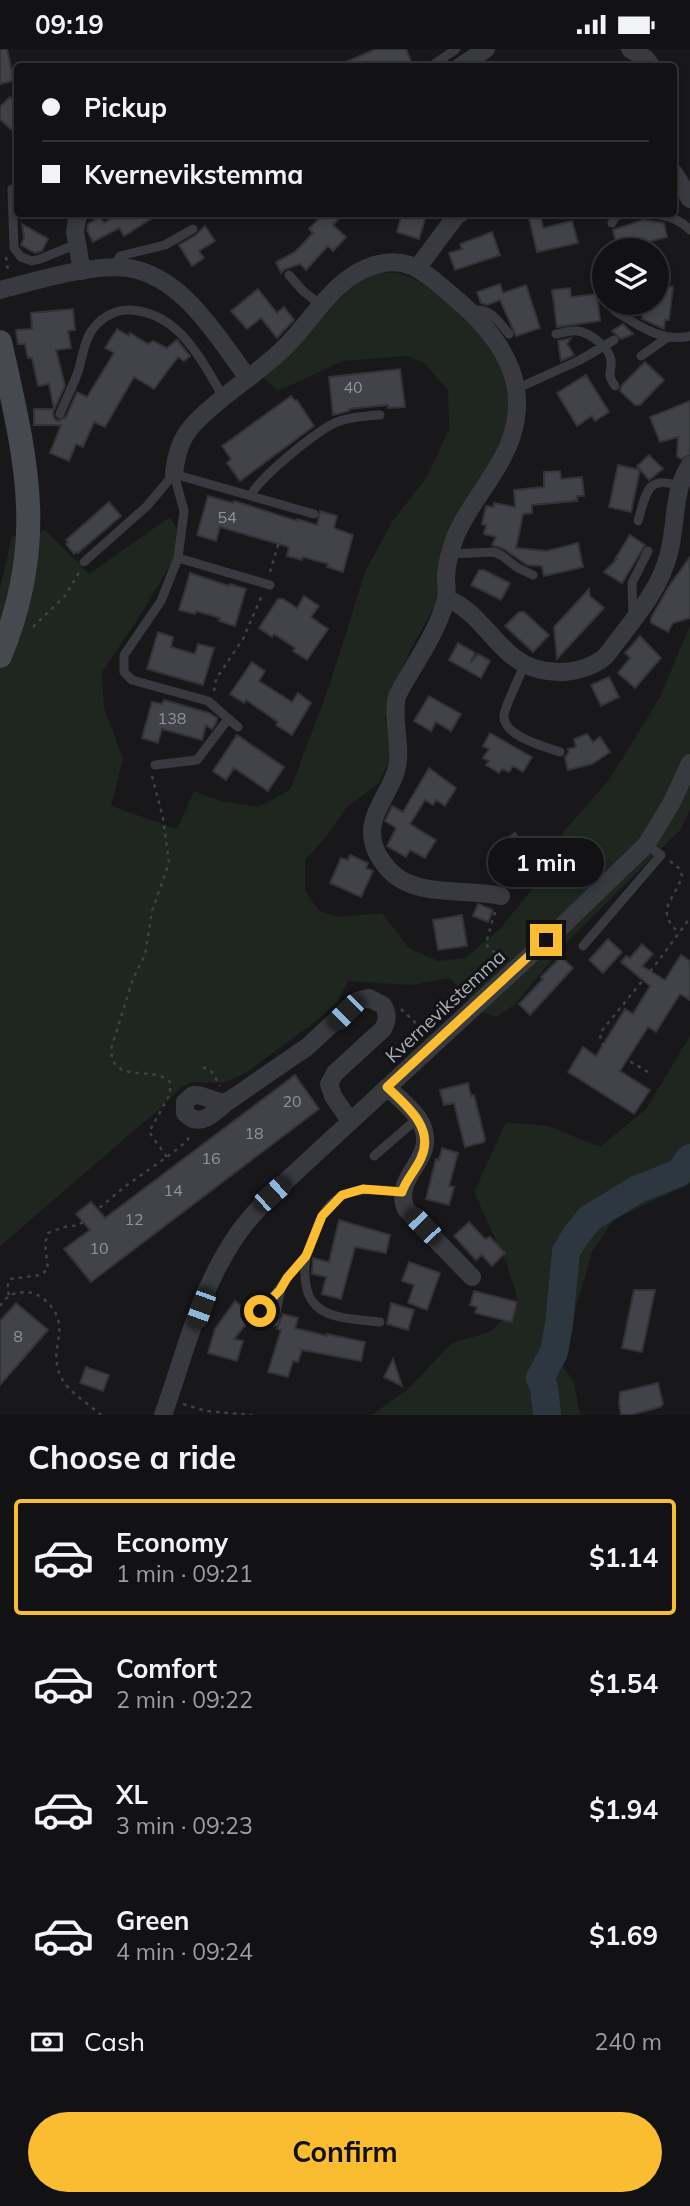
<!DOCTYPE html>
<meta charset="utf-8">
<style>
:root{--surface:#121214;--page:#1b1b1d;--text:#f1f3f6;--muted:#9c9ea0;--line:#313234;--accent:#fabd31}
body{margin:0;font-family:Mulish,sans-serif;background:var(--page);color:var(--text);height:100vh;display:flex;flex-direction:column;font-size:26px;white-space:nowrap}
*{box-sizing:border-box;margin:0}
p{font-size:23px;color:var(--muted)}
.icon{flex:none;width:38px;height:38px;fill:none;stroke:currentColor;stroke-width:2;stroke-linecap:round;stroke-linejoin:round}
.map{position:relative;height:1366px;overflow:hidden}
.panel{display:flex;flex-direction:column;background:var(--surface);flex:1}
.panel>*{flex:none}
.banner{position:absolute;left:14px;top:14px;width:663px;height:154px;border-radius:7px;box-shadow:0 4px 10px #0003,0 0 0 2px var(--line);display:grid;align-content:center;height:154px;padding:0 28px;background:var(--surface)}
.tools{position:absolute;left:592px;top:189px;display:grid;gap:14px}
.tools a{display:grid;place-items:center;width:77px;height:77px;border-radius:50%;background:var(--surface);box-shadow:0 4px 10px #0003,0 0 0 2px var(--line);font-size:35px}
.end{position:absolute;width:32px;height:32px;margin:-16px;border:9px solid #fabd31;background:#111;box-shadow:0 0 0 4px #111}
.from{border-radius:50%}
.bubble{position:absolute;height:49px;border-radius:24px;background:var(--surface);box-shadow:0 4px 10px #0003,0 0 0 2px var(--line);font-size:23px;font-weight:700;line-height:49px;text-align:center}
.car{position:absolute;width:21px;height:42px;margin:-21px -10px;border-radius:9px;box-shadow:0 0 5px 2px #0007;background:linear-gradient(#222 24%,#8ab4d8 0 40%,#222 0 76%,#8ab4d8 0 86%,#222 0)}
.banner b{display:flex;align-items:center;gap:24px;height:66px;font-size:26px}
.banner b+b{border-top:2px solid var(--line)}
.banner i{width:18px;height:18px;background:var(--text)}
ul{padding:0;list-style:none}
li{display:flex;align-items:center;gap:21px;height:116px;margin:0 14px 10px;padding:0 14px;border:4px solid transparent;border-radius:7px}
li div{flex:1}
li b{display:block;font-size:26px}
li em{font-style:normal;font-weight:700}
li.selected{border-color:var(--accent)}
li>.icon{width:63px;height:63px;stroke-width:1.5}
h2{padding:0 28px;font-size:32px;line-height:84px}
.pay{display:flex;align-items:center;gap:18px;height:77px;padding:0 28px;font-size:26px}
.pay p{margin-inline-start:auto}
.cta{display:flex;gap:14px;margin-top:auto;padding:14px 28px}
.cta a{flex:1;height:80px;border-radius:42px;background:var(--accent);color:#111;font-size:28px;font-weight:700;line-height:80px;text-align:center}
.status{display:flex;justify-content:space-between;align-items:center;height:49px;padding:0 35px;background:var(--surface);direction:ltr}
.status svg{height:19px;fill:currentColor}
.map>svg:first-child{display:block}
.green{fill:#1e261f}
.lines{fill:none;stroke-linecap:round;stroke-linejoin:round}
.river{stroke:#2d373f;stroke-width:28}
.building{fill:#424348;stroke:#323237;stroke-width:2}
.path{stroke:#3f4147;stroke-width:2.5;stroke-dasharray:3.5 5;stroke-linecap:butt}
.lane{stroke:#393a40;stroke-width:9}
.street{stroke:#393a40;stroke-width:18}
.secondary{stroke:#474950;stroke-width:24}
.route{stroke:#fabd31;stroke-width:9}
.labels{text-anchor:middle;stroke-width:6;stroke-linejoin:round;paint-order:stroke}
.number-label{font-size:16px;fill:#90949e}
.street-label{font-size:19px;fill:#aaafbb;stroke:#131316}
</style>
<div class="status"><b>09:19</b><svg viewBox="0 0 49 12"><path d="M0 12V9h3v3zM5 12V6h3v6zM10 12V3h3v9zM15 12V0h3v12zM26 1h20v11H26zM47 4h2v5h-2z"/></svg></div>
<div class="map">
<svg width="690" height="1366" viewBox="0 0 690 1366">
<rect width="100%" height="100%" fill="#18181b"/>
<path class="green" d="M375,223L399,224L419,232L466,267L490,294L502,320L512,365L499,405L443,500L436,554L408,606L389,648L385,670L391,699L387,717L378,735L347,758L326,788L305,811V841L319,862L339,868L382,864L410,900L438,912L465,909L500,880L537,834L564,782L608,732L659,650L690,577V761L681,780L569,891L514,956L496,968L480,962L450,929L411,936L348,932L337,954L311,976L244,1025L223,1034L193,1033L181,1038L164,1056L0,1197V540L12,487H28L45,481L89,525L170,468L177,481L174,510L134,576L102,623L104,659L123,709L111,757L177,780L194,742L220,752L258,758L290,741L330,635L365,523L392,473L427,428L449,380L448,341L424,314L407,307L343,312L278,342L263,328L357,232Z
M690,987V1135L614,1170L592,1203L560,1313L574,1333L580,1366H371L406,1342L452,1294L490,1283L519,1255L507,1216L474,1143L506,1073L548,1077L600,1098L646,1060Z"/>
<g class="lines">
<path class="river" d="M547,1366L544,1338L540,1329L554,1303L559,1276L566,1203L576,1186L590,1169L638,1140L679,1124L690,1109"/>
</g>
<path class="building" d="M0,0H7L13,27V32L0,35Z
M376,0H406L412,15L405,18H334Z
M10,48L18,54V87L0,70V58Z
M120,164H160L124,187L119,179L93,193L87,181L88,175L100,168L104,174Z
M324,164H344L333,176L346,188L333,202L328,197L306,221L300,215L285,220L281,224L276,213L295,203L313,184L309,180Z
M402,164H427L419,190L397,183Z
M528,164H540L543,179L572,172L578,194L537,203Z
M643,171L664,174L667,188L640,195L641,198L618,201L613,181Z
M22,175L48,190L42,202L35,204L21,196L24,189Z
M205,177L215,192L199,202L204,209L192,217L179,196L196,186Z
M492,183L500,206L455,221L449,204L462,200L460,195Z
M500,235L503,244L526,236L540,279L516,287L500,251L487,256L481,254L477,243Z
M656,236L673,238L669,271H665L664,280L642,270L644,255L656,254Z
M570,239L571,248L597,245L600,272L557,278L552,241Z
M258,240L277,264L284,258L294,271L277,289L261,269L247,280L231,262Z
M73,260L75,281L68,282L71,299L56,301L65,337L53,363L54,369L58,372L66,368L77,343L87,348L114,304L105,299L117,280L129,287L130,284L148,295L153,292L167,299L177,291L190,307L184,312L178,308L154,340L134,328L105,378L94,373L83,398L76,395L69,412L50,404L61,376H34V360H54L49,335L38,337L32,309H28L25,295H18L16,281L32,280L31,264Z
M623,275L633,285L621,290L612,282Z
M571,289L567,295L574,306L561,312L558,292Z
M645,313L664,331L640,356H635L620,342L622,336Z
M400,320L405,358L388,359V356L349,360V362L333,366L329,328Z
M586,326L609,363L595,372L592,367L577,377L557,344Z
M291,347L295,352L297,351L314,377L240,432L227,414L231,410L222,397Z
M690,352V405L681,410L677,407L678,388L660,393L650,368Z
M649,406L663,420L649,431L637,417Z
M618,416L640,421L631,463L609,458Z
M560,422L561,430L582,428L584,447H577V451H574L576,452L532,456V464L523,465L516,499L547,502L578,494L583,518L544,527L542,517L527,516L504,500L492,496L496,488L484,485L486,476L482,475L486,457L494,458V454L515,458L514,441L544,438V423Z
M208,447L233,454L234,452L241,454L297,472V470L317,476L320,462L337,467L334,479L353,486L343,523L327,518L328,515L303,508L302,511L287,507L289,498L220,478L216,492L197,486Z
M109,453L121,467L78,504L77,503L74,505L66,495L69,493L66,491Z
M630,486L645,496L622,534L604,523L617,510H615Z
M690,508V569L673,574L668,583L651,574V569L669,537Z
M479,521H484L510,534L501,551L471,536Z
M190,524L229,537L230,535L246,540L235,577L219,572L220,569L196,562L195,565L179,561Z
M589,540L590,547L604,559L557,610L554,578Z
M304,547L319,557L311,568L328,580L307,611L293,602L295,599L274,585L272,588L259,579L278,550H283L297,559Z
M519,563H524L549,586L533,603L505,577Z
M158,583L173,588L171,598L195,605L198,595L214,599L203,636L147,620Z
M640,587L661,609L635,639L618,624L630,609L625,604Z
M458,594L475,604L470,614L478,605L490,612L481,629L449,611Z
M252,613L265,622L259,632L292,653L298,644L311,654L292,686L276,676L278,673L246,651L244,654L230,645Z
M609,628L619,648L601,657L591,636Z
M429,647L461,665L451,682L436,673L431,682L414,672Z
M164,651L209,664L217,669L216,674L212,680L206,676L202,691L162,680L158,694L142,689L152,653L162,655Z
M490,684L532,708L523,723L513,717L509,723L502,720L499,724L486,716L489,712L483,709L489,700L483,697Z
M587,685L593,693L600,688L610,703L592,715L568,721L565,708L569,703L568,700L576,698L574,690Z
M237,686L284,718L268,742L234,719L226,731L213,722Z
M429,719L456,739L445,757L436,751L433,756L425,751L410,775L436,791L425,809L410,801L406,808L387,797L396,779L385,772L392,757L403,763Z
M515,784L538,814L520,827L497,797Z
M350,806L368,814L366,819L373,822L361,848L330,834L341,809L348,811Z
M478,855L493,861L488,873L473,867Z
M462,866L467,897L438,901L433,871Z
M608,890L622,903L603,924L589,911Z
M642,895L653,905L642,917L665,931L681,906L690,912V951L680,945L656,983L648,978L620,1022L650,1041L634,1065L568,1023L583,998L596,1007L625,960L633,965L650,937L621,913L626,907L630,909Z
M561,908L573,919L530,966L519,955L543,930L541,928Z
M295,1026L319,1060L91,1233L64,1200L90,1181L76,1165L91,1153L105,1169Z
M468,1034L471,1047L474,1046L485,1090L484,1093L465,1098L454,1054L444,1056L440,1041Z
M442,1099L458,1104L449,1137L454,1138L449,1156L426,1150L436,1110L439,1111Z
M339,1171L390,1186L386,1204L355,1198L341,1250L322,1245L326,1228L312,1225L313,1209L329,1213Z
M469,1173L485,1190L490,1188L505,1204L492,1217L482,1206L476,1211L454,1187Z
M409,1213L440,1224L427,1261L408,1254L414,1236L402,1232Z
M634,1241H655L642,1303L622,1299Z
M474,1242L517,1253L512,1273L475,1264L477,1258L470,1256Z
M235,1252L246,1261L241,1267L247,1274L234,1290L243,1292L237,1312L208,1304L215,1280Z
M16,1254L48,1281L0,1336V1272Z
M391,1254L414,1261L408,1281L387,1275Z
M283,1265L298,1269L295,1279L327,1287V1285L365,1293L361,1312L302,1301L298,1313L293,1312L288,1328L268,1323L281,1281L277,1280Z
M393,1310L402,1337L384,1328Z
M86,1318L109,1326L103,1342L80,1334Z
M658,1334L663,1355L660,1358L631,1366H621L619,1354L620,1343Z"/>
<g class="lines">
<path class="path" d="M6,208L8,222
M270,523L286,469
M33,578L65,547L80,522
M214,642L216,630L243,590L262,546
M152,727L163,769L169,814L152,862L145,906L133,930L111,1000C112,1037 153,1015 170,1033V1045L149,1083L167,1108
M670,812L680,820L682,827C675,851 654,860 678,883
M495,863L486,894L489,900L504,909
M401,960L424,982
M203,1018L212,1023L220,1037
M648,1023L604,997L601,993L600,984L656,915L690,869
M9,1246L7,1239L10,1230L41,1226L48,1220L45,1195L48,1184L64,1178L79,1176L123,1139L171,1105L187,1092L190,1086
M0,1257L9,1246C24,1242 33,1241 45,1251C75,1278 46,1298 61,1328C68,1343 89,1355 101,1366
M183,1355L206,1362L252,1366"/>
<path class="lane" d="M430,18L456,0
M12,140L14,199L21,208L32,212L40,210L77,195
M643,164C661,166 677,167 690,181
M612,174L615,168L623,164
M114,218L120,207L165,196L193,180
M289,226L303,242L321,256
M472,262C489,257 499,273 509,285
M615,262C638,276 662,294 690,287
M556,285C563,284 571,281 578,282C590,284 609,298 611,311C612,324 606,324 615,337
M641,307L668,288
M516,340L580,311L614,291
M60,365C66,350 74,335 79,320C82,308 84,295 90,284C99,270 114,260 130,261C181,264 201,312 224,349
M174,425L184,462L178,509L161,552L124,606V623L132,631L208,652L238,678
M174,425L314,465
M251,447C257,430 319,380 337,373C350,368 366,367 380,366
M638,472C646,446 646,425 679,437
M450,505L494,503L501,506L518,519L533,526
M178,509L270,536
M84,513L147,457L174,425
M633,570L632,534L648,502
M524,615C520,629 506,654 504,666C502,687 545,698 560,703
M155,716L197,711L228,670
M583,897L661,806L646,796
M374,1107L418,1069
M306,1207C298,1268 331,1268 380,1273
M249,1267C269,1258 277,1242 290,1225C295,1219 303,1212 307,1205C313,1194 315,1181 321,1169C338,1136 370,1139 402,1143
M274,1273L280,1244"/>
<path class="street" d="M630,0L646,10L652,18
M460,18L486,0
M674,124L690,150
M78,164L75,183L82,222
M418,218L456,167L461,164
M0,241C35,232 93,214 128,219C183,227 218,289 248,329
M174,425C176,407 180,390 193,376C217,349 255,327 282,301C312,273 333,228 375,216C409,206 425,224 449,244C487,275 524,316 516,369C510,414 474,445 456,486C451,499 447,513 446,527C446,536 448,545 445,553C436,587 413,616 397,647C391,672 403,697 396,722C390,742 373,761 372,782C372,793 376,804 382,812C407,852 462,838 501,847
M447,550C482,562 498,608 534,619C556,626 581,624 601,611C608,606 613,597 618,591C639,564 661,537 669,504C677,474 672,443 690,416
M387,1038C398,1048 410,1058 418,1069C444,1109 390,1125 406,1160L472,1228
M227,1053C214,1064 200,1080 185,1064V1053L193,1046C206,1045 214,1055 227,1053L307,998L357,952L369,949L383,956C388,965 388,971 383,980L335,1024L329,1035L333,1047L350,1072
M163,1366C183,1311 197,1250 228,1200C240,1179 256,1162 272,1145L562,877L646,796L671,755L690,714"/>
<path class="secondary" d="M0,293C26,410 48,491 0,607"/>
</g>
<g class="lines">
<path class="route" d="M260,1262L280,1241L287,1229L306,1207L322,1167L342,1146L363,1140L402,1143C406,1130 416,1121 421,1109C435,1079 407,1057 387,1038L546,891"/>
</g>
<g class="labels">
<g class="number-label">
<text x="353" y="344">40</text>
<text x="227" y="474">54</text>
<text x="172" y="675">138</text>
<text x="292" y="1058">20</text>
<text x="254" y="1090">18</text>
<text x="211" y="1115">16</text>
<text x="173" y="1147">14</text>
<text x="134" y="1176">12</text>
<text x="99" y="1205">10</text>
<text x="18" y="1293">8</text>
</g>
<g class="street-label">
<text transform="translate(445 957) rotate(-43)" y="7">Kvernevikstemma</text>
</g>
</g>
</svg>
<div class="tools">
<a><svg class="icon" aria-label="layers" viewBox="0 0 24 24"><path d="M12 4l9 5-9 5-9-5zM3 14l9 5 9-5"/></svg></a>
</div>
<i class="end from" style="left:260px;top:1262px"></i>
<i class="end" style="left:546px;top:891px"></i>
<div class="bubble" style="left:488px;top:789px;width:116px">1 min</div>
<i class="car" style="left:346px;top:963px;rotate:225deg"></i>
<i class="car" style="left:272px;top:1145px;rotate:48deg"></i>
<i class="car" style="left:423px;top:1177px;rotate:316deg"></i>
<i class="car" style="left:201px;top:1259px;rotate:200deg"></i>
<div class="banner">
<b><i class="from"></i>Pickup</b>
<b><i></i>Kvernevikstemma</b>
</div>
</div>
<section class="panel">
<h2>Choose a ride</h2>
<ul>
<li class="selected"><svg class="icon" aria-label="car" viewBox="0 0 24 24"><path d="M5 17H2v-5l4-1 3-4h7l3 4 3 1v5h-3M9 17h6M6 11h13"/><circle cx="7" cy="17" r="2"/><circle cx="17" cy="17" r="2"/></svg><div><b>Economy</b><p>1 min · 09:21</p></div><em>$1.14</em></li>
<li><svg class="icon" aria-label="car" viewBox="0 0 24 24"><path d="M5 17H2v-5l4-1 3-4h7l3 4 3 1v5h-3M9 17h6M6 11h13"/><circle cx="7" cy="17" r="2"/><circle cx="17" cy="17" r="2"/></svg><div><b>Comfort</b><p>2 min · 09:22</p></div><em>$1.54</em></li>
<li><svg class="icon" aria-label="car" viewBox="0 0 24 24"><path d="M5 17H2v-5l4-1 3-4h7l3 4 3 1v5h-3M9 17h6M6 11h13"/><circle cx="7" cy="17" r="2"/><circle cx="17" cy="17" r="2"/></svg><div><b>XL</b><p>3 min · 09:23</p></div><em>$1.94</em></li>
<li><svg class="icon" aria-label="car" viewBox="0 0 24 24"><path d="M5 17H2v-5l4-1 3-4h7l3 4 3 1v5h-3M9 17h6M6 11h13"/><circle cx="7" cy="17" r="2"/><circle cx="17" cy="17" r="2"/></svg><div><b>Green</b><p>4 min · 09:24</p></div><em>$1.69</em></li>
</ul>
<div class="pay"><svg class="icon" aria-label="cash" viewBox="0 0 24 24"><path d="M3 7h18v10H3z"/><circle cx="12" cy="12" r="2"/></svg>Cash<p>240 m</p></div>
<div class="cta"><a>Confirm</a></div>
</section>
